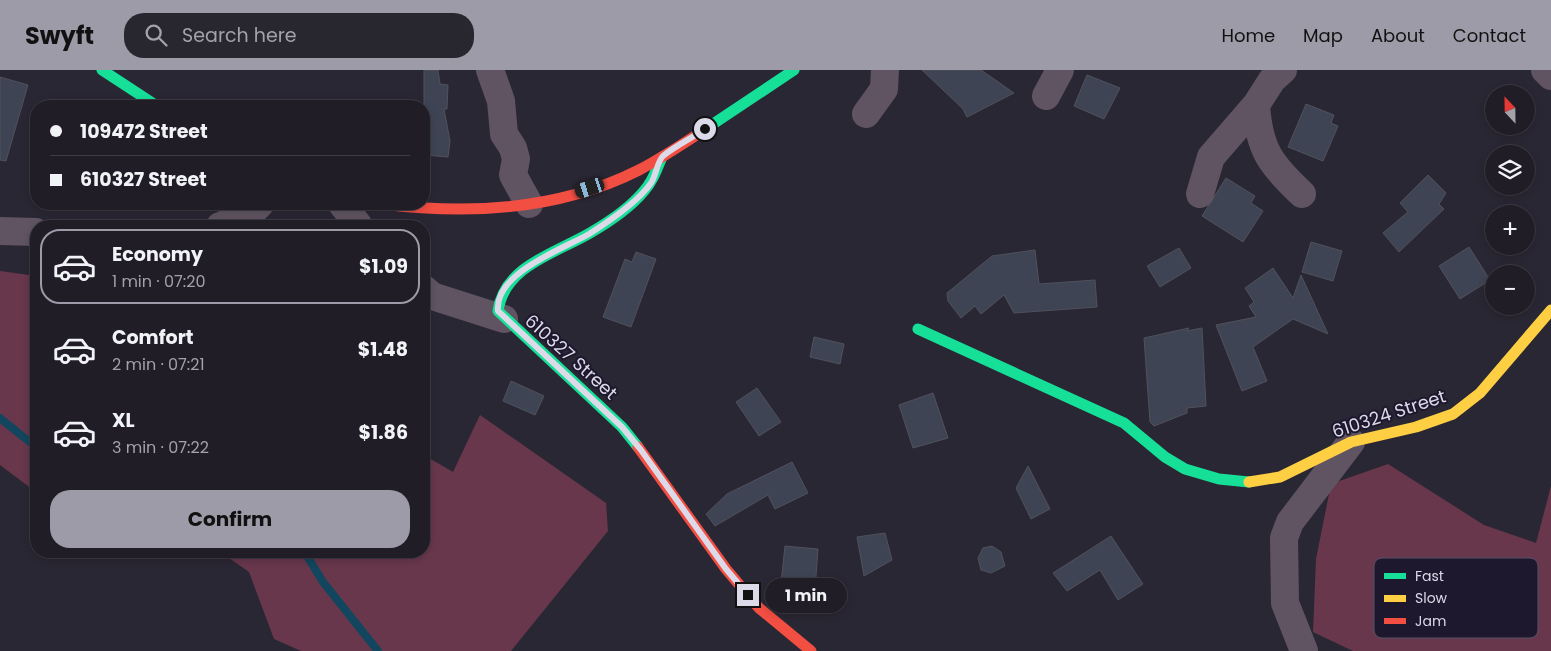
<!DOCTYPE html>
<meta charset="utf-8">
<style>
:root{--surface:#201d27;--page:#28262f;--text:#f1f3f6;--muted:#a2a2a7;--line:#3d3b44;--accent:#9e9ba9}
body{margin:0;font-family:Poppins,sans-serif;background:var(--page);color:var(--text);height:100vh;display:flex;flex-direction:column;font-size:19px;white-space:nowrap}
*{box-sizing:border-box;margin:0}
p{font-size:16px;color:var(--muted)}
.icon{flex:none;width:28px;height:28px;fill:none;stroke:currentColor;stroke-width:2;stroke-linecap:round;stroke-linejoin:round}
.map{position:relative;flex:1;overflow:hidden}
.side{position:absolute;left:30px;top:150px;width:400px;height:338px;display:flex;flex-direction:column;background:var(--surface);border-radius:20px;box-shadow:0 2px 8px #0003,0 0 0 1px var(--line)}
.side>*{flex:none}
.guide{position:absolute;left:30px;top:30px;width:400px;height:110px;border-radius:20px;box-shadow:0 2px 8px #0003,0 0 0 1px var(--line);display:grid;align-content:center;height:110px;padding:0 20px;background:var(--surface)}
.needle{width:32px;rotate:338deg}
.controls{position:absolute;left:1485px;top:15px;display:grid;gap:10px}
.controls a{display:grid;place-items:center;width:50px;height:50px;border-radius:50%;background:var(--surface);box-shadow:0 2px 8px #0003,0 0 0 1px var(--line);font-size:25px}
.end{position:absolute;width:22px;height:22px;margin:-11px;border:6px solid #dcd9e8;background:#111;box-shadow:0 0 0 2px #111}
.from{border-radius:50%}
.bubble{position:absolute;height:35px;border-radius:18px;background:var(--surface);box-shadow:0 2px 8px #0003,0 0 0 1px var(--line);font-size:16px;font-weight:700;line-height:35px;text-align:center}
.car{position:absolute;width:15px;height:30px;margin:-15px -8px;border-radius:6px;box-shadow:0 0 4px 1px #0007;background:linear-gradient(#222 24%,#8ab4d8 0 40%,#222 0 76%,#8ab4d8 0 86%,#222 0)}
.guide b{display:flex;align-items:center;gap:18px;height:48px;font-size:19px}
.guide b+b{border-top:1px solid var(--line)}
.guide i{width:12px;height:12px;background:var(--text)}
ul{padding:9px 0 0;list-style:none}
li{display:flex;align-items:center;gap:15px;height:75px;margin:0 10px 8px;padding:0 10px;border:2px solid transparent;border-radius:20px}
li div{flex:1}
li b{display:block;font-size:19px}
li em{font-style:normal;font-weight:700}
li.current{border-color:var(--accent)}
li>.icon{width:45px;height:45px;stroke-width:1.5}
.cta{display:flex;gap:10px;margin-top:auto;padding:10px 20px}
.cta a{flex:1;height:58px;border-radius:20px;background:var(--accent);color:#111;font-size:20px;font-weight:700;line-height:58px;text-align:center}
header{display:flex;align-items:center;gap:30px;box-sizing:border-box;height:70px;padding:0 25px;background:var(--accent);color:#111}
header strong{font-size:24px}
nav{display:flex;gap:28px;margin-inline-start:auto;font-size:18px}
.search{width:350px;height:45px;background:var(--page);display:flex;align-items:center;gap:12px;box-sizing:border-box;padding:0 18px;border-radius:20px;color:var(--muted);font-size:19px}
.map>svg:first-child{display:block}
.green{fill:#68374c}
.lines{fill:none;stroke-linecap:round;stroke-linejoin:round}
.stream{stroke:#11465e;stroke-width:8}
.building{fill:#3f4454;stroke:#50515b}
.street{stroke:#605463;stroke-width:28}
.fast{stroke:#16e098;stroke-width:11}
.slow{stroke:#ffcf43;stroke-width:11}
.jam{stroke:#f24e42;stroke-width:11}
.route{stroke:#dcd9e8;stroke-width:6}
.labels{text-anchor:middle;stroke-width:4;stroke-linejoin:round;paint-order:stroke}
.street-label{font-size:18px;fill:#dcd9e8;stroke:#1e182e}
.key{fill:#1e182e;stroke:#575266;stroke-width:1}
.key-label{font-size:14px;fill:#dcd9e8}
</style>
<header>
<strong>Swyft</strong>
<div class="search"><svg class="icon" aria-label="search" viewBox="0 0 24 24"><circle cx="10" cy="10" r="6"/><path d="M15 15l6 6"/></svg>Search here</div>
<nav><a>Home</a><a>Map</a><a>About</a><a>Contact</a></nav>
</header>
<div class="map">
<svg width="1551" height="581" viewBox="0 0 1551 581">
<rect width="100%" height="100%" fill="#2a2734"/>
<path class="green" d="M0,201L36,206V422L0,395Z
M480,345L606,433L608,461L511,581H301L274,569L249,502L219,481H424V385L453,402Z
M1388,394L1484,455L1536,473L1551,416V581H1353L1313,562L1316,489L1331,414Z"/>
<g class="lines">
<path class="stream" d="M0,348L36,377
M304,481L323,512L378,581"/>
</g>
<path class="building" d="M424,0H438L440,14L448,15L447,39H444L450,71L448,87L424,85Z
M922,0H981L1014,23L967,47L963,39Z
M1087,5L1120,18L1104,49L1074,36Z
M0,7L28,15L6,91L0,90Z
M1306,34L1334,45L1331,53L1338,56L1323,91L1288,77Z
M1428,105L1446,123L1439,134L1444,139L1399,182L1383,163L1408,142L1400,133Z
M1226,108L1255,126L1251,133L1263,141L1243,172L1202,146Z
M1311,172L1342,181L1333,211L1302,202Z
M1469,177L1490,210L1460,229L1439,196Z
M1179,178L1191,198L1160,217L1147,196Z
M1035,180L1039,214L1095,210L1097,237L1014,243L1004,225L981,244L975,236L961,248L948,231L947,223L992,186Z
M636,182L656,189L631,257L603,247L625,189L632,192Z
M1273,198L1293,228L1301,205L1328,264L1293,249L1253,277L1267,311L1242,321L1216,255L1256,247L1249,236L1254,232L1245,218Z
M1189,258L1187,261L1202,258L1206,336L1187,338V343L1154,356L1150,352L1144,268Z
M814,267L844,274L840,294L810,287Z
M511,311L544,326L535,345L503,331Z
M757,318L781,352L759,366L736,332Z
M933,323L948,368L913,378L899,335Z
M792,392L808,423L775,439L768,425L715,456L706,444L727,424Z
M1028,396L1050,439L1031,449L1016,418Z
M885,463L892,490L864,506L857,467Z
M1111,466L1143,514L1118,530L1100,500L1067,521L1053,503Z
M785,476L818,479L814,533H796L780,528L779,515L781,513Z
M992,476L1001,482L1005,496L991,503L981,500L978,488L983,478Z"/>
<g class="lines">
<path class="street" d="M490,0L501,31L504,64L513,78L516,89L513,105L529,134
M1545,0L1551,6
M1046,26L1060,0
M1256,35C1259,79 1270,94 1302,124
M866,44L884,19L885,0
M1200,124L1211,87L1256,35L1272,10L1283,0
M342,134L359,156
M220,156L252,142L260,134
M0,161L36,162
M424,219L432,226L504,249
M1304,581L1285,533L1284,468L1290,452L1351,372"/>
<path class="fast" d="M102,0L157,36
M704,60L794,0
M918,259L1124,353L1165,387L1185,399L1219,409L1249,412
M638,377L622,357L498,241C504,196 556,183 590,163C609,152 630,138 644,121C653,111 657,99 662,87"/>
<path class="slow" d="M1249,412L1280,407L1351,372L1416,357L1453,344L1480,323L1551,240"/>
<path class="jam" d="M382,134C469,145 560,140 639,100C662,88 683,74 704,60
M638,377L726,499L759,538L811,581"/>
</g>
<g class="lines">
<path class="route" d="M705,59C692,68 675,76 663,86C657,92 656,106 651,113C638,132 608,152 589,164C563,179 494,203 498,241L622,357L641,380L726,499L748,525"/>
</g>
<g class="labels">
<g class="street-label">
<text transform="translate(571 287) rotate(42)" y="6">610327 Street</text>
<text transform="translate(1389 344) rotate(-18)" y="6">610324 Street</text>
</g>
</g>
<rect x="1374" y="488" width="164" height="80" rx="8" class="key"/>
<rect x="1384" y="503" width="22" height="6" fill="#16e098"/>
<rect x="1384" y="525" width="22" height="7" fill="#ffcf43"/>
<rect x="1384" y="548" width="22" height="6" fill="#f24e42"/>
<g class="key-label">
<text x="1415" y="511">Fast</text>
<text x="1415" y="533">Slow</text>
<text x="1415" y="556">Jam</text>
</g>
</svg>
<div class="controls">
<a><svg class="needle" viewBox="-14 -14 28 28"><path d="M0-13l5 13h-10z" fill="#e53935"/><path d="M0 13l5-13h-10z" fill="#a2a2a7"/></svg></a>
<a><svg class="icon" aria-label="layers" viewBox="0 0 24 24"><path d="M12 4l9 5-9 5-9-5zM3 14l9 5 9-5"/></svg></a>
<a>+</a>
<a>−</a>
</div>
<i class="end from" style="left:705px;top:59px"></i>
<i class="end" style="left:748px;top:525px"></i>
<div class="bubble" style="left:765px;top:508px;width:82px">1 min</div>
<i class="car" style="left:590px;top:118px;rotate:252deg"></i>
<div class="guide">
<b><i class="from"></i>109472 Street</b>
<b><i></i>610327 Street</b>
</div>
<section class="side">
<ul>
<li class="current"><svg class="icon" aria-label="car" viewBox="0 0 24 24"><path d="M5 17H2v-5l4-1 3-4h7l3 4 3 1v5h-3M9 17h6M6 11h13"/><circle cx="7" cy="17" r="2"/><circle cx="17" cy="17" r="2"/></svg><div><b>Economy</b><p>1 min · 07:20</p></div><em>$1.09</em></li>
<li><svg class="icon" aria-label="car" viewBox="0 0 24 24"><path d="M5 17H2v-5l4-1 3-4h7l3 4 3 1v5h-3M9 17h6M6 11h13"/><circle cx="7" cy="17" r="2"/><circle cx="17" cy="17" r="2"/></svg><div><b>Comfort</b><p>2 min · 07:21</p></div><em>$1.48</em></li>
<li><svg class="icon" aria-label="car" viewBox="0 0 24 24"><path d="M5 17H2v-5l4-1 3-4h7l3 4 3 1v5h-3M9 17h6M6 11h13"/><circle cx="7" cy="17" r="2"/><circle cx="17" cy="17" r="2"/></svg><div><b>XL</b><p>3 min · 07:22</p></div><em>$1.86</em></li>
</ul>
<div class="cta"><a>Confirm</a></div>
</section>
</div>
